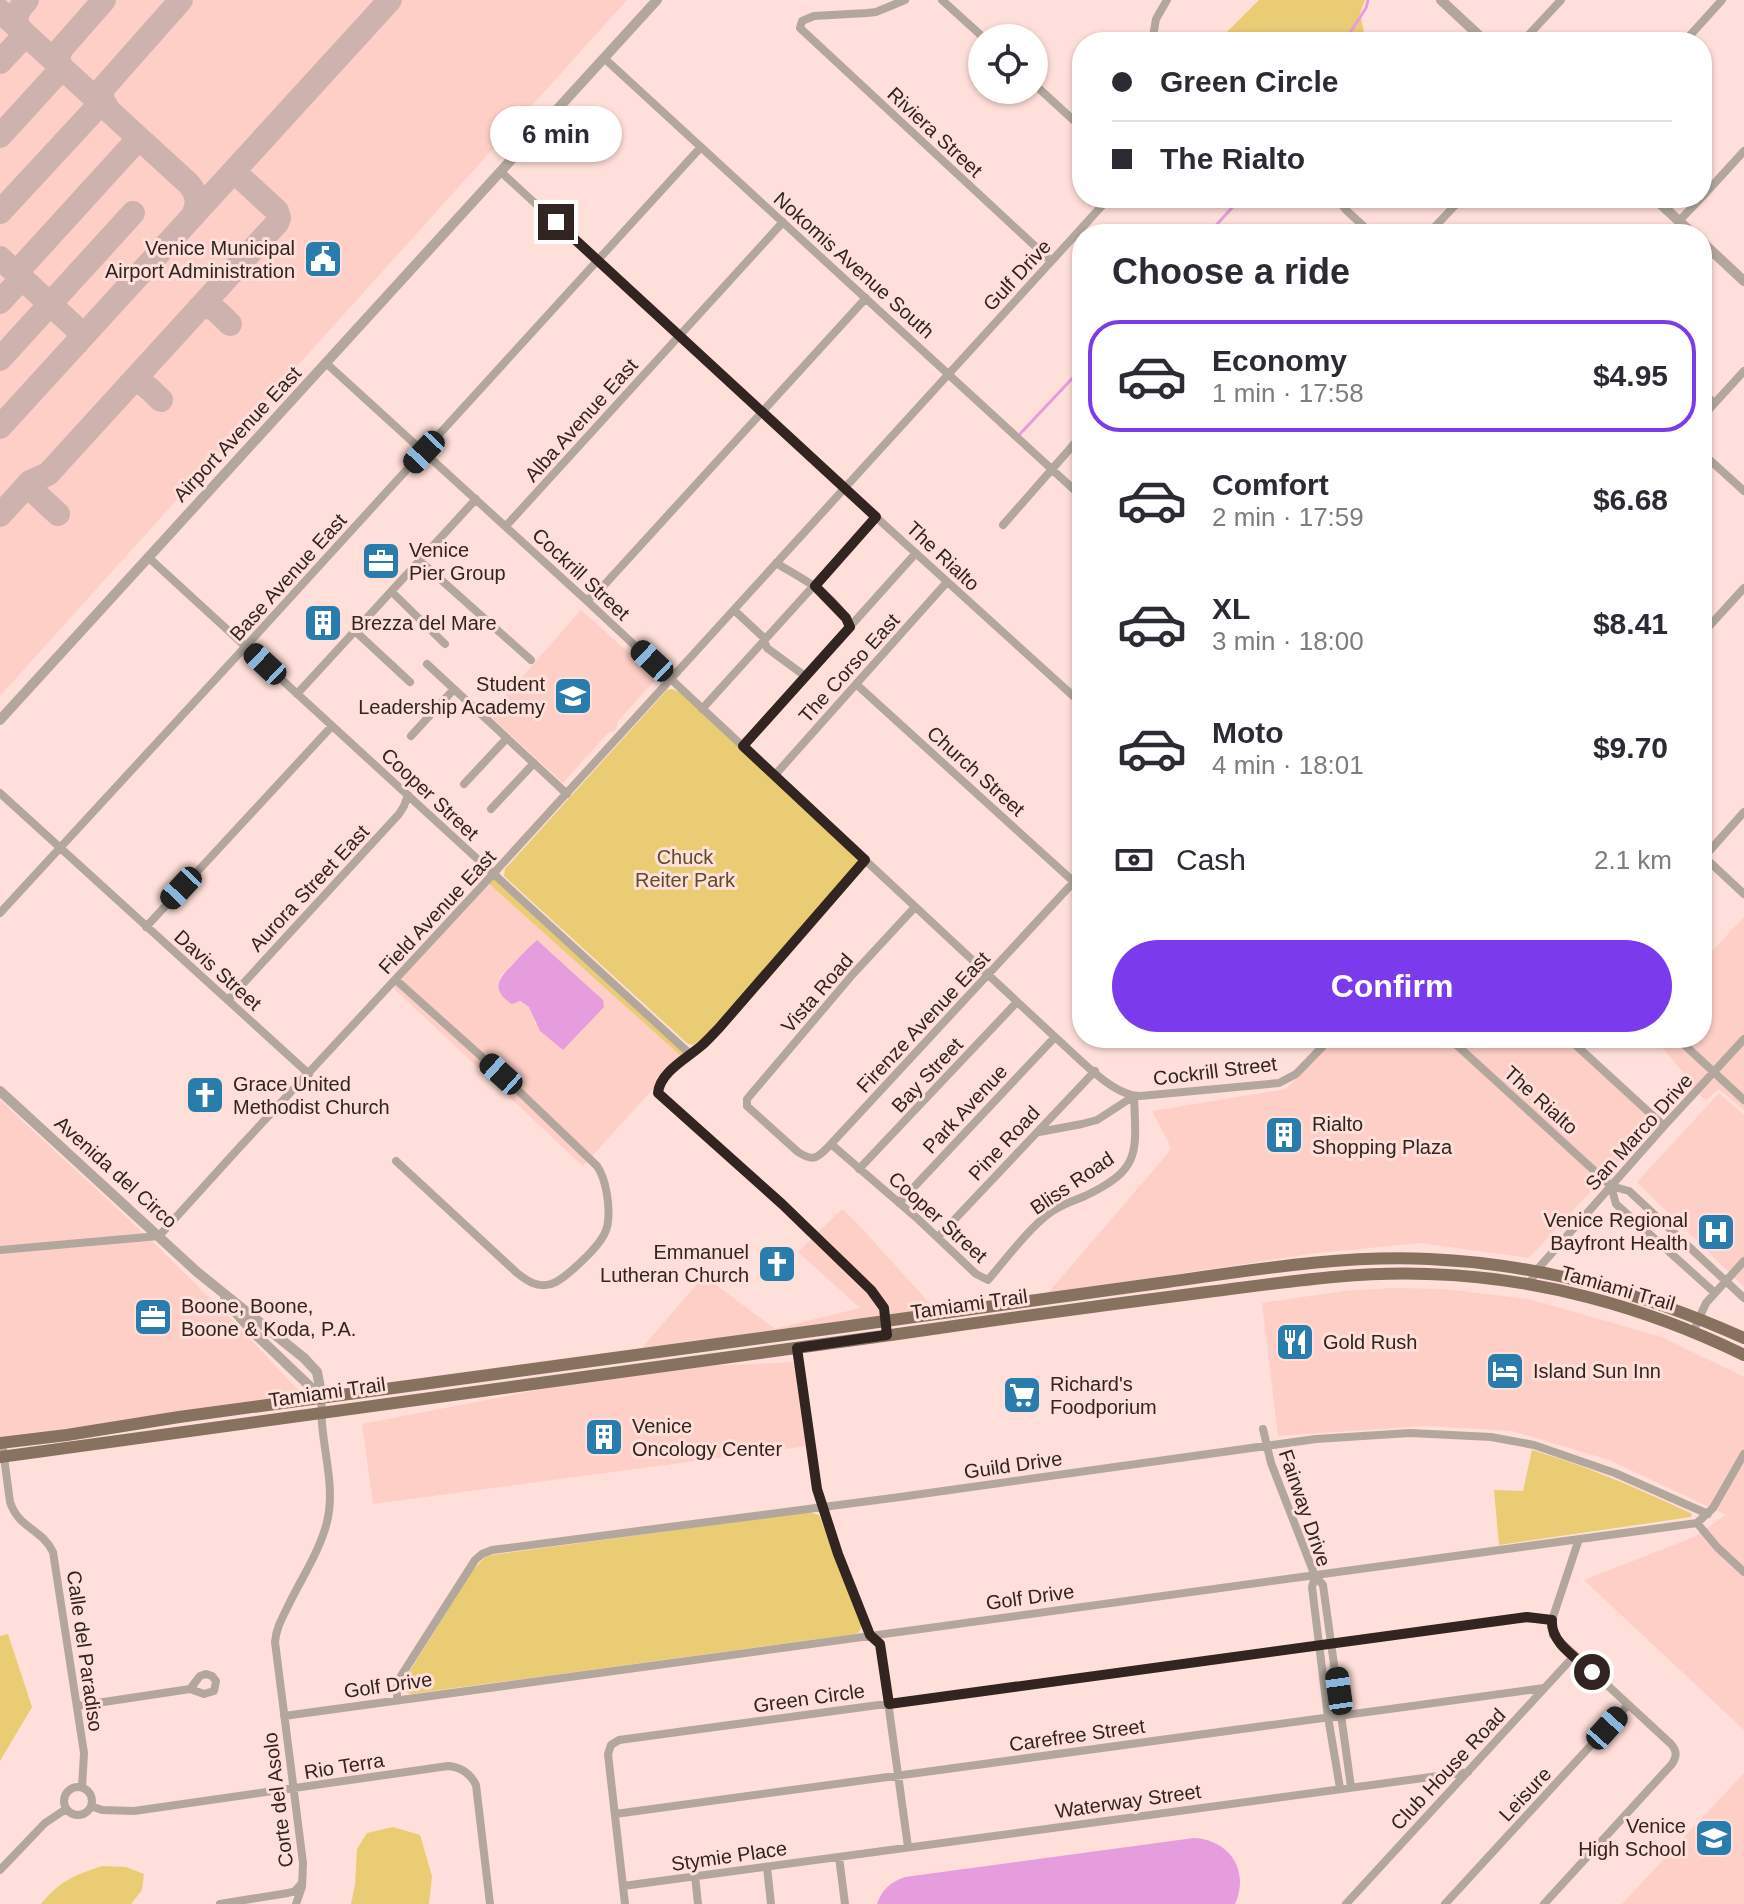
<!DOCTYPE html>
<meta charset="utf-8">
<style>
:root{--surface:#fff;--page:#f2f2f3;--text:#2b2b33;--muted:#7c7c81;--line:#e1e1e2;--accent:#7c3aed}
body{margin:0;font-family:Helvetica,sans-serif;background:var(--page);color:var(--text);height:100vh;display:flex;flex-direction:column;font-size:30px;white-space:nowrap}
*{box-sizing:border-box;margin:0}
p{font-size:26px;color:var(--muted)}
.icon{flex:none;width:44px;height:44px;fill:none;stroke:currentColor;stroke-width:2;stroke-linecap:round;stroke-linejoin:round}
.map{position:relative;flex:1;overflow:hidden}
.drawer{position:absolute;left:1072px;top:224px;width:640px;height:824px;display:flex;flex-direction:column;background:var(--surface);border-radius:32px;box-shadow:0 2px 6px #0004}
.drawer>*{flex:none}
.hud{position:absolute;left:1072px;top:32px;width:640px;height:176px;border-radius:32px;box-shadow:0 2px 6px #0004;display:grid;align-content:center;height:176px;padding:0 40px;background:var(--surface)}
.fabs{position:absolute;left:968px;top:24px;display:grid;gap:16px}
.fabs a{display:grid;place-items:center;width:80px;height:80px;border-radius:50%;background:var(--surface);box-shadow:0 2px 6px #0004;font-size:40px}
.end{position:absolute;width:36px;height:36px;margin:-18px;border:10px solid #322421;background:#fff;box-shadow:0 0 0 4px #fff}
.from{border-radius:50%}
.bubble{position:absolute;height:56px;border-radius:28px;background:var(--surface);box-shadow:0 2px 6px #0004;font-size:26px;font-weight:600;line-height:56px;text-align:center}
.car{position:absolute;width:24px;height:48px;margin:-24px -12px;border-radius:10px;box-shadow:0 0 6px 2px #0007;background:linear-gradient(#222 24%,#8ab4d8 0 40%,#222 0 76%,#8ab4d8 0 86%,#222 0)}
.hud b{display:flex;align-items:center;gap:28px;height:76px;font-size:30px}
.hud b+b{border-top:2px solid var(--line)}
.hud i{width:20px;height:20px;background:var(--text)}
ul{padding:0;list-style:none}
li{display:flex;align-items:center;gap:24px;height:112px;margin:0 16px 12px;padding:0 24px;border:4px solid transparent;border-radius:32px}
li div{flex:1}
li b{display:block;font-size:30px}
li em{font-style:normal;font-weight:600}
li.selected{border-color:var(--accent)}
li>.icon{width:72px;height:72px;stroke-width:1.5}
h2{padding:0 40px;font-size:36px;line-height:96px}
.pay{display:flex;align-items:center;gap:20px;height:88px;padding:0 40px;font-size:30px}
.pay p{margin-inline-start:auto}
.cta{display:flex;gap:16px;margin-top:auto;padding:16px 40px}
.cta a{flex:1;height:92px;border-radius:48px;background:var(--accent);color:#fff;font-size:32px;font-weight:600;line-height:92px;text-align:center}
.map>svg:first-child{display:block}
.built{fill:#fecfc6;fill-rule:evenodd}
.green{fill:#e9cc74}
.water{fill:#e59dde}
.lines{fill:none;stroke-linecap:round;stroke-linejoin:round}
.stream{stroke:#e59dde;stroke-width:3}
.taxiway{stroke:#ceb2ad;stroke-width:24}
.minor{stroke:#b3a79d;stroke-width:8}
.tertiary{stroke:#b3a79d;stroke-width:10}
.primary{stroke:#87715f;stroke-width:12}
.route{stroke:#322421;stroke-width:10}
.labels{text-anchor:middle;stroke-width:6;stroke-linejoin:round;paint-order:stroke}
.street-label{font-size:20px;fill:#322421;stroke:#ffdfd9}
.poi-label{font-size:20px;fill:#322421;stroke:#ffdfd9;text-anchor:start}
.park-label{font-size:20px;fill:#5b4e27;stroke:#ffdfd9}
</style>
<div class="map">
<svg width="1744" height="1904" viewBox="0 0 1744 1904">
<rect width="100%" height="100%" fill="#ffdfd9"/>
<path class="built" d="M0,0H627L0,696Z
M581,610L657,678L618,721L616,730L608,733L563,783L490,716V713Z
M485,880L682,1057L583,1166L389,984ZM537,940L603,1000V1007L535,1024L534,1016L529,1007L499,991L498,984L500,976Z
M1744,917V1110L1719,1089L1706,1100L1689,1086L1691,1082L1656,1040L1658,1038H1702V962Z
M1333,1038H1565L1655,1122L1529,1258L1420,1243L1318,1253L1048,1293L1170,1151L1171,1147L1152,1111L1286,1089Z
M1719,1093L1744,1115V1287L1637,1182Z
M0,1100L152,1241L233,1321L303,1395L66,1430L0,1438Z
M842,1209L855,1221L934,1308L641,1349L704,1276L775,1329L860,1308L798,1252Z
M1392,1288L1445,1289L1529,1299L1662,1337L1744,1377V1730L1584,1580L1694,1537L1726,1515L1609,1460L1512,1431L1426,1426L1278,1436L1262,1303L1344,1291Z
M796,1362L808,1446L373,1504L362,1424L564,1385L703,1366Z
M1744,1773V1904H1622Z"/>
<path class="green" d="M1259,0H1365L1360,13L1366,42H1204L1227,32Z
M672,689L681,693L857,857V865L708,1035L693,1045L688,1044L504,876L505,869L667,690Z
M500,868V876L690,1049L682,1057L485,880Z
M1532,1450C1586,1466 1637,1488 1688,1512L1692,1514L1691,1517L1499,1545L1494,1490L1523,1491Z
M810,1512L819,1515L821,1520L862,1626L859,1632L855,1634L411,1694C401,1691 401,1685 406,1677L473,1570L484,1558L491,1555Z
M8,1634L32,1707L0,1761V1636Z
M393,1827L420,1835L432,1876L429,1904H351L355,1885L357,1849L367,1833Z
M102,1866L126,1867L144,1874L142,1890L131,1904H41C59,1881 75,1875 102,1866Z"/>
<path class="water" d="M537,940L603,1000L604,1007L563,1050L540,1031L529,1007L520,1001L512,1004C489,989 499,978 514,963C521,955 529,947 537,940Z
M1194,1838C1230,1840 1250,1871 1235,1904H877C882,1889 891,1882 905,1877Z"/>
<g class="lines">
<path class="stream" d="M1344,42L1366,8L1368,0
M1208,234L1241,198
M1019,435L1082,368"/>
<path class="taxiway" d="M0,11L189,184C198,195 199,205 192,217
M20,29C12,17 19,9 27,0
M0,62L25,35
M108,109L101,97L104,87L181,0
M0,136L62,68L58,59L61,49L104,0
M0,212L101,103
M0,258L76,328L79,335L77,343
M16,273L139,138
M0,302L22,278
M199,308C212,302 221,316 230,324
M0,359L133,213
M129,385C142,377 152,392 161,400
M0,427L390,0
M20,493L30,482L48,474L277,223L279,218L277,211L240,177L238,171L240,165
M0,515L20,493L27,490L33,491L58,514"/>
<path class="minor" d="M905,0L876,12L867,13L814,16L802,21L800,28L1051,261
M942,0L984,38
M1152,42L1156,19L1167,0
M1522,42L1561,0
M1684,42L1722,0
M604,58L1082,497
M1034,84L1082,128
M500,171L844,488L1082,704
M1702,197L1744,151
M1337,198L1346,210L1372,234
M1679,221L1701,198
M1428,234L1462,198
M326,363L586,600L1055,1037C1077,1056 1112,1096 1140,1096L1279,1083L1296,1074L1331,1038
M1702,392L1714,403
M1702,417L1744,371
M1702,453L1744,491
M1003,525L1082,435
M506,526L783,222
M148,557L690,1054
M420,561L531,660
M776,563C803,579 838,596 850,627
M392,592L445,644
M586,600L596,594L866,298
M734,610L763,637L767,648L805,676
M355,631L410,682
M1702,634L1744,588
M427,664L567,794
M856,684L1074,882
M297,694L476,499
M702,709L876,517
M411,736L454,689
M743,746L916,553
M775,775L947,582
M464,784L507,738
M0,793L309,1074
M491,809L534,763
M1702,855L1744,894
M1704,857L1744,812
M865,860L719,1028C713,1034 707,1041 701,1046C686,1059 660,1072 658,1093L782,1204L871,1290L884,1308L886,1325
M915,907L853,974L747,1099V1106L798,1152C815,1163 818,1157 831,1144L1082,873
M0,913L246,646L701,147
M146,927L332,726
M228,1000L399,814L404,806L408,795
M1449,1038L1611,1186L1629,1191L1744,1298
M1568,1038L1664,1126
M1677,1038L1744,1100
M1039,1132L1082,1124L1097,1120L1134,1096
M831,1144L919,1220L976,1274L988,1280C1005,1260 1031,1226 1051,1212C1062,1204 1073,1201 1085,1196C1142,1169 1136,1152 1134,1096
M396,1161L517,1273C527,1281 537,1288 551,1284C563,1281 595,1250 602,1238C605,1234 608,1226 608,1221C610,1205 606,1179 597,1166L501,1074L396,980
M859,1169L1017,1002
M1611,1186L1616,1204L1715,1293
M899,1203L1055,1037
M938,1237L1095,1071
M0,1250L159,1236L237,1150L493,874L1109,198
M1529,1285L1536,1271L1664,1126L1744,1039
M1693,1332L1706,1303L1744,1261
M797,1348L817,1489L838,1554L870,1635L880,1644L908,1847
M1263,1429L1271,1463L1315,1576L1312,1587L1328,1717L1340,1788
M2,1442L10,1502C19,1529 41,1528 53,1552L84,1753L82,1787
M1697,1523L1717,1547L1744,1572
M1315,1576L1323,1585L1351,1787
M206,1674L212,1676L216,1681L214,1691L204,1694L190,1689L200,1676Z
M397,1700V1687L401,1676L475,1560L482,1554L492,1550L900,1497L1316,1439L1410,1433L1491,1437L1534,1445L1615,1473L1708,1514
M77,1706L190,1689
M284,1716L1697,1523L1713,1508L1744,1454
M64 1801a14 14 0 1 1 28 0a14 14 0 1 1-28 0Z
M91,1806L102,1810L134,1811L448,1766C461,1767 470,1773 476,1785L490,1904
M615,1814L1544,1688
M839,1857L845,1904
M767,1867L771,1904
M0,1870L45,1823L66,1809
M695,1876L698,1904
M623,1886L1468,1772
M220,1904L288,1893L295,1891L301,1884
M296,1904L302,1887L303,1863L275,1642C276,1627 284,1615 290,1602C303,1576 320,1550 327,1522C337,1481 318,1439 322,1398
M625,1904L608,1754L611,1745L619,1740L1522,1618L1552,1620
M1346,1904L1574,1656
M1445,1904L1628,1705
M1544,1904L1672,1764C1677,1756 1677,1751 1671,1744L1553,1635L1552,1620L1579,1539"/>
<path class="tertiary" d="M1441,0L1486,42
M1654,198L1693,234
M1702,242L1744,281
M0,720L657,0
M0,1091L196,1271L304,1358L317,1372L322,1398
M225,1300L251,1330L321,1397"/>
<path class="primary" d="M0,1443L67,1435L179,1417C397,1388 616,1359 835,1328C945,1312 1056,1297 1167,1282C1253,1270 1341,1255 1429,1259C1541,1264 1643,1293 1744,1338
M0,1457C299,1415 599,1376 898,1334C1001,1319 1104,1305 1207,1292C1281,1283 1353,1271 1428,1274C1537,1277 1646,1307 1744,1355"/>
</g>
<g class="lines">
<path class="route" d="M556,222L876,517L815,586L846,618L850,627L743,746L865,860L719,1028C713,1034 707,1041 701,1046C686,1059 660,1072 658,1093L782,1204L871,1290L884,1308L887,1335L797,1348L817,1489L838,1554L870,1635L880,1644L889,1704L1527,1617L1552,1620C1550,1643 1577,1658 1592,1672"/>
</g>
<defs>
<symbol id="civic-square" viewBox="-11 -11 22 22"><rect x="-9" y="-9" width="18" height="18" rx="4" fill="#297dad" stroke="#ffdfd9"/><path d="M-.6-6.5H3V-4.5H.6V-3L4-1V1h2V6H-6V1h2V-1L-.6-3ZM-1.2 2.5V6h2.4V2.5Z" fill="#fff"/></symbol>
<symbol id="office-square" viewBox="-11 -11 22 22"><rect x="-9" y="-9" width="18" height="18" rx="4" fill="#297dad" stroke="#ffdfd9"/><path d="M-6-3h4V-5.5h4V-3h4V5H-6ZM-1-4.5V-3h2v-1.5ZM-6 0V1H6V0Z" fill="#fff"/></symbol>
<symbol id="building-square" viewBox="-11 -11 22 22"><rect x="-9" y="-9" width="18" height="18" rx="4" fill="#297dad" stroke="#ffdfd9"/><path d="M-4-6H4V6H1V3H-1V6H-4ZM-2.5-4.3h1.7v1.8h-1.7ZM.8-4.3h1.7v1.8H.8ZM-2.5-1h1.7V.8h-1.7ZM.8-1h1.7V.8H.8Z" fill="#fff"/></symbol>
<symbol id="school-square" viewBox="-11 -11 22 22"><rect x="-9" y="-9" width="18" height="18" rx="4" fill="#297dad" stroke="#ffdfd9"/><path d="M0-5L7-2L0 1L-7-2ZM-4 1L0 2.5L4 1V4Q0 6-4 4Z" fill="#fff"/></symbol>
<symbol id="church-square" viewBox="-11 -11 22 22"><rect x="-9" y="-9" width="18" height="18" rx="4" fill="#297dad" stroke="#ffdfd9"/><path d="M-1.2-6h2.4v3.5h3.3v2.4h-3.3V6h-2.4V-.1h-3.3v-2.4h3.3Z" fill="#fff"/></symbol>
<symbol id="hospital-square" viewBox="-11 -11 22 22"><rect x="-9" y="-9" width="18" height="18" rx="4" fill="#297dad" stroke="#ffdfd9"/><path d="M-5-5h3v3.5h4V-5h3V5h-3V1.5h-4V5h-3Z" fill="#fff"/></symbol>
<symbol id="restaurant-square" viewBox="-11 -11 22 22"><rect x="-9" y="-9" width="18" height="18" rx="4" fill="#297dad" stroke="#ffdfd9"/><path d="M-5-6h1v4h1v-4h1v4h1v-4h1v5L-1.5 .5V6h-2V.5L-5-1ZM5-6V6H3V1.5H1.5Q1.5-4 5-6Z" fill="#fff"/></symbol>
<symbol id="hotel-square" viewBox="-11 -11 22 22"><rect x="-9" y="-9" width="18" height="18" rx="4" fill="#297dad" stroke="#ffdfd9"/><path d="M-6-4.5h1.5V1H6V5H4.5V3h-9V5H-6ZM-4 0a1.8 1.8 0 1 1 3.6 0ZM.5 0V-2.5h3Q6-2.5 6 0Z" fill="#fff"/></symbol>
<symbol id="supermarket-square" viewBox="-11 -11 22 22"><rect x="-9" y="-9" width="18" height="18" rx="4" fill="#297dad" stroke="#ffdfd9"/><path d="M-6-5.5h2.5l.6 2H6L4.5 2H-2.5L-4.4-4H-6ZM-1.5 3.2a1.3 1.3 0 1 0 .1 0ZM3 3.2a1.3 1.3 0 1 0 .1 0Z" fill="#fff"/></symbol>
</defs>
<g fill-rule="evenodd">
<use href="#civic-square" x="301" y="237" width="44" height="44"/>
<use href="#office-square" x="359" y="539" width="44" height="44"/>
<use href="#building-square" x="301" y="601" width="44" height="44"/>
<use href="#school-square" x="551" y="674" width="44" height="44"/>
<use href="#church-square" x="183" y="1073" width="44" height="44"/>
<use href="#building-square" x="1262" y="1113" width="44" height="44"/>
<use href="#hospital-square" x="1694" y="1210" width="44" height="44"/>
<use href="#church-square" x="755" y="1242" width="44" height="44"/>
<use href="#office-square" x="131" y="1295" width="44" height="44"/>
<use href="#restaurant-square" x="1273" y="1320" width="44" height="44"/>
<use href="#hotel-square" x="1483" y="1349" width="44" height="44"/>
<use href="#supermarket-square" x="1000" y="1373" width="44" height="44"/>
<use href="#building-square" x="582" y="1415" width="44" height="44"/>
<use href="#school-square" x="1692" y="1816" width="44" height="44"/>
</g>
<g class="labels">
<g class="street-label">
<text transform="translate(935 132) rotate(43)" y="7">Riviera Street</text>
<text transform="translate(854 265) rotate(42)" y="7">Nokomis Avenue South</text>
<text transform="translate(1017 275) rotate(-47)" y="7">Gulf Drive</text>
<text transform="translate(581 420) rotate(-48)" y="7">Alba Avenue East</text>
<text transform="translate(237 434) rotate(-47)" y="7">Airport Avenue East</text>
<text transform="translate(943 556) rotate(43)" y="7">The Rialto</text>
<text transform="translate(581 574) rotate(43)" y="7">Cockrill Street</text>
<text transform="translate(288 577) rotate(-48)" y="7">Base Avenue East</text>
<text transform="translate(849 668) rotate(-48)" y="7">The Corso East</text>
<text transform="translate(976 771) rotate(42)" y="7">Church Street</text>
<text transform="translate(430 794) rotate(43)" y="7">Cooper Street</text>
<text transform="translate(309 888) rotate(-47)" y="7">Aurora Street East</text>
<text transform="translate(437 912) rotate(-47)" y="7">Field Avenue East</text>
<text transform="translate(218 970) rotate(42)" y="7">Davis Street</text>
<text transform="translate(817 993) rotate(-49)" y="7">Vista Road</text>
<text transform="translate(923 1022) rotate(-47)" y="7">Firenze Avenue East</text>
<text transform="translate(1215 1071) rotate(-7)" y="7">Cockrill Street</text>
<text transform="translate(927 1075) rotate(-47)" y="7">Bay Street</text>
<text transform="translate(1541 1100) rotate(42)" y="7">The Rialto</text>
<text transform="translate(965 1109) rotate(-47)" y="7">Park Avenue</text>
<text transform="translate(1639 1132) rotate(-48)" y="7">San Marco Drive</text>
<text transform="translate(1004 1143) rotate(-47)" y="7">Pine Road</text>
<text transform="translate(116 1172) rotate(42)" y="7">Avenida del Circo</text>
<text transform="translate(1072 1183) rotate(-34)" y="7">Bliss Road</text>
<text transform="translate(938 1217) rotate(42)" y="7">Cooper Street</text>
<text transform="translate(1618 1288) rotate(16)" y="7">Tamiami Trail</text>
<text transform="translate(969 1304) rotate(-8)" y="7">Tamiami Trail</text>
<text transform="translate(327 1392) rotate(-8)" y="7">Tamiami Trail</text>
<text transform="translate(1013 1465) rotate(-8)" y="7">Guild Drive</text>
<text transform="translate(1305 1508) rotate(71)" y="7">Fairway Drive</text>
<text transform="translate(1030 1597) rotate(-8)" y="7">Golf Drive</text>
<text transform="translate(85 1651) rotate(82)" y="7">Calle del Paradiso</text>
<text transform="translate(388 1685) rotate(-8)" y="7">Golf Drive</text>
<text transform="translate(809 1698) rotate(-8)" y="7">Green Circle</text>
<text transform="translate(1077 1735) rotate(-8)" y="7">Carefree Street</text>
<text transform="translate(344 1766) rotate(-9)" y="7">Rio Terra</text>
<text transform="translate(1448 1769) rotate(-47)" y="7">Club House Road</text>
<text transform="translate(1525 1794) rotate(-47)" y="7">Leisure</text>
<text transform="translate(278 1800) rotate(-97)" y="7">Corte del Asolo</text>
<text transform="translate(1128 1801) rotate(-8)" y="7">Waterway Street</text>
<text transform="translate(729 1856) rotate(-8)" y="7">Stymie Place</text>
</g>
<g class="poi-label">
<text x="295" y="255" text-anchor="end">Venice Municipal<tspan x="295" dy="23">Airport Administration</tspan></text>
<text x="409" y="557">Venice<tspan x="409" dy="23">Pier Group</tspan></text>
<text x="351" y="630">Brezza del Mare</text>
<text x="545" y="691" text-anchor="end">Student<tspan x="545" dy="23">Leadership Academy</tspan></text>
<text x="233" y="1091">Grace United<tspan x="233" dy="23">Methodist Church</tspan></text>
<text x="1312" y="1131">Rialto<tspan x="1312" dy="23">Shopping Plaza</tspan></text>
<text x="1688" y="1227" text-anchor="end">Venice Regional<tspan x="1688" dy="23">Bayfront Health</tspan></text>
<text x="749" y="1259" text-anchor="end">Emmanuel<tspan x="749" dy="23">Lutheran Church</tspan></text>
<text x="181" y="1313">Boone, Boone,<tspan x="181" dy="23">Boone &amp; Koda, P.A.</tspan></text>
<text x="1323" y="1349">Gold Rush</text>
<text x="1533" y="1378">Island Sun Inn</text>
<text x="1050" y="1391">Richard's<tspan x="1050" dy="23">Foodporium</tspan></text>
<text x="632" y="1433">Venice<tspan x="632" dy="23">Oncology Center</tspan></text>
<text x="1686" y="1833" text-anchor="end">Venice<tspan x="1686" dy="23">High School</tspan></text>
</g>
<g class="park-label">
<text x="685" y="864">Chuck<tspan x="685" dy="23">Reiter Park</tspan></text>
</g>
</g>
</svg>
<div class="fabs">
<a><svg class="icon" aria-label="locate" viewBox="0 0 24 24"><circle cx="12" cy="12" r="6"/><path d="M12 2v4M12 18v4M2 12h4M18 12h4"/></svg></a>
</div>
<i class="end from" style="left:1592px;top:1672px"></i>
<i class="end" style="left:556px;top:222px"></i>
<div class="bubble" style="left:490px;top:106px;width:132px">6 min</div>
<i class="car" style="left:424px;top:452px;rotate:223deg"></i>
<i class="car" style="left:652px;top:661px;rotate:313deg"></i>
<i class="car" style="left:265px;top:664px;rotate:313deg"></i>
<i class="car" style="left:181px;top:888px;rotate:223deg"></i>
<i class="car" style="left:501px;top:1074px;rotate:312deg"></i>
<i class="car" style="left:1339px;top:1691px;rotate:352deg"></i>
<i class="car" style="left:1607px;top:1728px;rotate:42deg"></i>
<div class="hud">
<b><i class="from"></i>Green Circle</b>
<b><i></i>The Rialto</b>
</div>
<section class="drawer">
<h2>Choose a ride</h2>
<ul>
<li class="selected"><svg class="icon" aria-label="car" viewBox="0 0 24 24"><path d="M5 17H2v-5l4-1 3-4h7l3 4 3 1v5h-3M9 17h6M6 11h13"/><circle cx="7" cy="17" r="2"/><circle cx="17" cy="17" r="2"/></svg><div><b>Economy</b><p>1 min · 17:58</p></div><em>$4.95</em></li>
<li><svg class="icon" aria-label="car" viewBox="0 0 24 24"><path d="M5 17H2v-5l4-1 3-4h7l3 4 3 1v5h-3M9 17h6M6 11h13"/><circle cx="7" cy="17" r="2"/><circle cx="17" cy="17" r="2"/></svg><div><b>Comfort</b><p>2 min · 17:59</p></div><em>$6.68</em></li>
<li><svg class="icon" aria-label="car" viewBox="0 0 24 24"><path d="M5 17H2v-5l4-1 3-4h7l3 4 3 1v5h-3M9 17h6M6 11h13"/><circle cx="7" cy="17" r="2"/><circle cx="17" cy="17" r="2"/></svg><div><b>XL</b><p>3 min · 18:00</p></div><em>$8.41</em></li>
<li><svg class="icon" aria-label="car" viewBox="0 0 24 24"><path d="M5 17H2v-5l4-1 3-4h7l3 4 3 1v5h-3M9 17h6M6 11h13"/><circle cx="7" cy="17" r="2"/><circle cx="17" cy="17" r="2"/></svg><div><b>Moto</b><p>4 min · 18:01</p></div><em>$9.70</em></li>
</ul>
<div class="pay"><svg class="icon" aria-label="cash" viewBox="0 0 24 24"><path d="M3 7h18v10H3z"/><circle cx="12" cy="12" r="2"/></svg>Cash<p>2.1 km</p></div>
<div class="cta"><a>Confirm</a></div>
</section>
</div>
